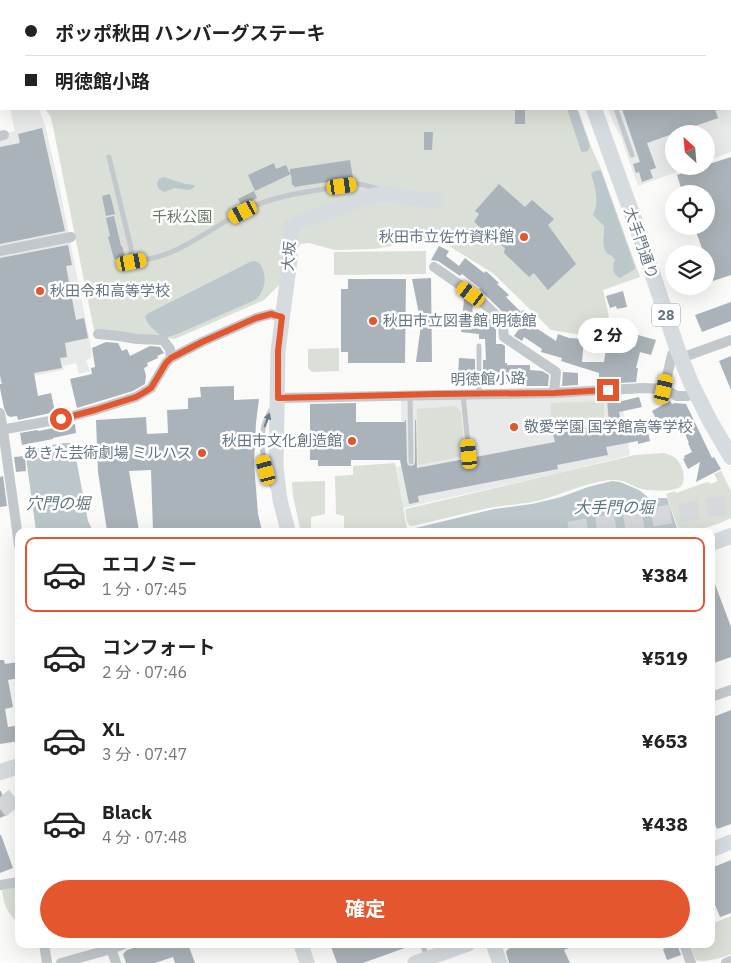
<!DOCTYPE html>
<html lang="ja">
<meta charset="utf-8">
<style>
:root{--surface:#fff;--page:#f2f2f2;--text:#222;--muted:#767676;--line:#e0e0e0;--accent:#e4572e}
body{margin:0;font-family:"IBM Plex Sans","Noto Sans JP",sans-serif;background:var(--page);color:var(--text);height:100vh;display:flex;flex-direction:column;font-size:19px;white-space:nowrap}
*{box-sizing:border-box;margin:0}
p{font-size:16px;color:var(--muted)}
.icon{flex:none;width:28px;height:28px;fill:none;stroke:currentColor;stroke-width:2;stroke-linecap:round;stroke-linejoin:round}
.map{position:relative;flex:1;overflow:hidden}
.details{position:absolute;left:15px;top:528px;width:700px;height:420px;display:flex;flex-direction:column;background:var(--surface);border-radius:10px;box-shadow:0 5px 20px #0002}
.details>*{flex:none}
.guide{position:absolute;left:0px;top:0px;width:731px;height:110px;box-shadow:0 5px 20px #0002;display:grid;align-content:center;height:110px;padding:0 25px;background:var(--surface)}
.needle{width:32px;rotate:334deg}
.fabs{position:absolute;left:665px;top:125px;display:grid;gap:10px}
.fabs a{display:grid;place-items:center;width:50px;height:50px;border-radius:50%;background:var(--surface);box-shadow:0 5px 20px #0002;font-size:25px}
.end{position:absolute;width:22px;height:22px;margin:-11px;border:6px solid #e4572e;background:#fff;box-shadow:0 0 0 2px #fff}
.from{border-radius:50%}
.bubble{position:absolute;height:35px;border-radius:18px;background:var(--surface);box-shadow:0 5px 20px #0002;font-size:16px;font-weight:700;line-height:35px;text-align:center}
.car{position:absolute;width:15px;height:30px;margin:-15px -8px;border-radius:6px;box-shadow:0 0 4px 1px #0007;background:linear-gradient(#f5c518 24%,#345 0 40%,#f5c518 0 76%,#345 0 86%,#f5c518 0)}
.guide b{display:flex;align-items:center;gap:18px;height:48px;font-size:19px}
.guide b+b{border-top:1px solid var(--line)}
.guide i{width:12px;height:12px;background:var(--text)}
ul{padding:9px 0 0;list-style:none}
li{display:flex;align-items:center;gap:15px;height:75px;margin:0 10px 8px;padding:0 15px;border:2px solid transparent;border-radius:10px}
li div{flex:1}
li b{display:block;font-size:19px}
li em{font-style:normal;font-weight:700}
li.on{border-color:var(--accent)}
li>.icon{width:45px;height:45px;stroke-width:1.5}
.action{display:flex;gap:10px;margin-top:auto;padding:10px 25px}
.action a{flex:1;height:58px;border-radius:30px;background:var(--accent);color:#fff;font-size:20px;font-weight:700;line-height:58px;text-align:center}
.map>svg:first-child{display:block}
.built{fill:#e8e9e9}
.green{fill:#dadfd7}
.water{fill:#bbc7cb}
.building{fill:#aab3b9}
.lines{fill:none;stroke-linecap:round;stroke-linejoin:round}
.highway-tunnel{stroke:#d5d9db;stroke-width:19;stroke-dasharray:19 9;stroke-linecap:butt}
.lane{stroke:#c3c8cc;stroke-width:5}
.street{stroke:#c3c8cc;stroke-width:10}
.secondary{stroke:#d6dbdf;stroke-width:15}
.primary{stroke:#d6dbdf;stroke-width:16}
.oneway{fill:#6a7a87}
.route{stroke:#e4572e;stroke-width:6}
.poi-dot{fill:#e4572e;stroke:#fff;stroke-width:2}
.labels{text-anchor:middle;stroke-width:5;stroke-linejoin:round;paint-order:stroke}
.shield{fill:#fff;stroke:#939fa8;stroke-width:1}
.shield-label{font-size:14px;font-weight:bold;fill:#657683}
.park-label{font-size:15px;fill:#687a64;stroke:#fff}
.poi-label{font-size:15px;fill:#657683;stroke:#fff;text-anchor:end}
.street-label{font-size:15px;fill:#657683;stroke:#fff}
.water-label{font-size:16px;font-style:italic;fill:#60757c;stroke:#fff}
</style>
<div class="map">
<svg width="731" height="963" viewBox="0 0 731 963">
<rect width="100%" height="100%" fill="#fafaf8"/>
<path class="built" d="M569,0H731V152L706,161V134H674V166H693L638,186L621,138L614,124L608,109H730V1H570Z
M10,109H39L45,125L59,185L90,342L92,357L86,361L90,371L79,374L76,363L63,366L64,370L0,382V139L6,133L15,131Z
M621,396L630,455L559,473L403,508L396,467L403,465L401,400Z"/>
<path class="green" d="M11,0H542V1H12Z
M45,109H578L592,149L600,166L640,277L603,290L609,317L601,320L600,338L551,330L494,274L441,241L414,242L374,249L335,250L309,243L301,244L297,248L280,284L264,300L175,339L94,330L51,117Z
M426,251V274L334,275V252Z
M339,348V371L312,372L308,368V349Z
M604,401V421L550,430L551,403Z
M456,406L461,412L465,456L418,465L417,409Z
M664,453C667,454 671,455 674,457C682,462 688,481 680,487C673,492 650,491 642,489C632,486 624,479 613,480C586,481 559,497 532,502C520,504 507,505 494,507C467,512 440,520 412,526H410L407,522L405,510L406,509L635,455Z
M395,463L407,528L393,531H344V516L336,514V512L335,476L353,475V466Z
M721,471L731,491V518L718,524L695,531H679L666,494L675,491L676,493L704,483L709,482L711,484L718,481L714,474Z
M325,481V514L311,517V529L309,531H304L300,528L293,496L292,482Z
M19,886V924C7,912 4,906 2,890Z
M731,916V954C723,958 702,963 696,960C693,955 692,949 690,944H711V924Z"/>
<path class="water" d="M567,109H577L590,146L588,151L583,152L581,151Z
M598,170L601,171L635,267V269L620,278C613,275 611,267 615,260C612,254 609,256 606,252C601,245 605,233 604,226L593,215C593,213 595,210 596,207C598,196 594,184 591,173Z
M163,177L186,184L193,185L195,186L192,189L188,190L175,188L164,192L159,189C155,184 158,179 163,177Z
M255,261L259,263C268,274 266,291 255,300L175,335C174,335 168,337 167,337C158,336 147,324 145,317L147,314L250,262Z
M63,443H70L74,448L88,521L93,531H36L25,450Z
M612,481L620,482L639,490L649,498H667L678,531H403L494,509L532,504L561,497L588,487Z"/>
<path class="building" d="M515,109H525V124H515Z
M622,109H715L718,118L647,143L656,168L650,170L653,178L642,182L639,172L636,173L633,164L640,162Z
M42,128L65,231L0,244V147L20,143L18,134Z
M424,132H433L432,150H424Z
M731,157V275L713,281L706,261V254H704L694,226H706V194H683L677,175L703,166H706V165Z
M350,160L353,178L294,187V185H292L291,174L255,191L248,175L274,163L276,169L286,165L290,174V169Z
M499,184L525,207L532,200L554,219L548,225L576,264L548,290L534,273L529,277L504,253L505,248L474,222L479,214L475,211Z
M254,191L257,198L242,206L238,199Z
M110,194L115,214L106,216L102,196Z
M114,216L121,246H122L125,257L114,259L108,237L110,236L106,218Z
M68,245L72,265L66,266L76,320L84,318L88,338L65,343L67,357L60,358L62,368L34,373L38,396L51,393L55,412L18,420L17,416L10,417L7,415L4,408L0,388V384H2L0,375V258Z
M439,246L449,251L446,256L459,266L465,258L484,273L486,271L499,283L497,284L509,295L506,297L521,312L523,310L531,317L530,318L536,324L533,326L556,341L558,334L569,338L584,339L582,362H604L607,342L635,347L638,335L656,340L651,355L640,352L636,368H638L636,382L619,383L611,381V383L599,384V373L561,361L562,358L541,352L542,349L524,337L522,341L514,336L521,326L509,316L508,317L479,289L480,288L462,274L460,276L438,261L431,260Z
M431,278L432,362H416L421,324L412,279Z
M348,279H406L405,363H348V352H341V289H348Z
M623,291L627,307L617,309L616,306L610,308L606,296Z
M464,299H468L473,304L472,316L488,317L492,322L496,330V344H502L505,346V363H507V365H530V370L542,371L549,375L548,386H518V384H495V374H483V360H486L485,339H479V334L461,332Z
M731,302V321L702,332L695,315Z
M106,342L118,343L122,351L127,349L130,356L150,346L160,347L164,353L157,356L158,358L147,363L148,366L144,368L146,376L145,384L133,391L77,408L70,379L92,374L91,368L95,367L92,348Z
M731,356V390L719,361Z
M459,358L475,359V374H473V377L458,376Z
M563,372L578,373V385L562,386Z
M234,386V400L259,399L256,423L254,463L258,514L262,531H153L151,470L129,471L139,531H107L98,472L96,420L146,417L147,434L168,433L167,410L188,409V398L201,397L200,387Z
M639,397L642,407L619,412L623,435L647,428L650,441L638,444V441L606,447L608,455L557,465L558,469L418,496L419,502L409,504L400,460H351V466H318V460H310V404L356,403V422H405V420H406L407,462L408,465L411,466L414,465L415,462V420H416L417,468L555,442L553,434L609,423L607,400L618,399V402Z
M670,401L672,404L675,403L686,404L712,458L714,457L721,469L696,482L700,462L688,469L683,459L685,458L684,456L692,452L688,443H689L681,425L674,424L662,430L652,411Z
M75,424L76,433L53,438V439L22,445L20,433L37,430L38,431Z
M25,456L26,471L16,472L14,457Z
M3,476L7,506L0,507V477Z
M711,576H712L731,627V657L711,664Z
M0,660H4L5,664L19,662V678L8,680L13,707L5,709L8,727L19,725V741L0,744Z
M731,710V824L717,829L711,815V715L716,716Z
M0,791H1L9,814L0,818Z
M0,835H1L13,868L0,873Z
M731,860V913L720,917L711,895V868Z
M145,944H188L195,963H175L173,957L155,963H126L123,954L127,950Z
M330,944H412L413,945L363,963H337Z
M522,944H578L564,950L570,963H509L506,952L508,949Z
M677,944L681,955L667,960L663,949Z"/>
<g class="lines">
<path class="highway-tunnel" d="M569,531L731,504
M0,809L19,794"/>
<path class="lane" d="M382,0L384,1
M616,109L632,155
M109,157L131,248L132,262C145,260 157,258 169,253C199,241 223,220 252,207C276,196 304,192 330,188C338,187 347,184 356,184C364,184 371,187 378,189
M479,346V394
M410,395L411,462
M463,395L469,454
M272,408C268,415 264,422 263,430C260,446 265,474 273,488
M422,944L427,956"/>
<path class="street" d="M0,96H1
M0,136L4,135
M0,251L71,237
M434,267C450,278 496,308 502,325C504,329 503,333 504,337L556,372L554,393
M98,334L119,336L137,339L163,340L170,349L171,358
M681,358L731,340
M664,389L672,355L677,348
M278,398L554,393L644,388L664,389L677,396H688L695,392
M0,413L3,430L19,545
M0,430L61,419L95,410L136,397L151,388L166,363L171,358L202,342L256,318L271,314L282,317
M711,697L731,690
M0,885L19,882
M44,944L47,963
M684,944L691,963
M110,945L116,963
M61,963L111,949L124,944
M726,963L731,961"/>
<path class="secondary" d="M288,531L280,500L276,467L278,351L290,260L291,227L301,221L374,195L388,194L431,201L436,200
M711,850L731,842
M301,944L307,963
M493,944L500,963
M415,963L468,944"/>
<path class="primary" d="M557,0V1
M594,109L640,236L677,348L691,383L710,421L731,457
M711,543L731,536
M0,772L19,766"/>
</g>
<defs><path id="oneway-solid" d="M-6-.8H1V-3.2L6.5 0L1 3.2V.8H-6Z" transform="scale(1.25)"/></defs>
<use class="oneway" href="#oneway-solid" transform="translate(267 420) rotate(-69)"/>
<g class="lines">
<path class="route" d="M61,419L95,410L136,397L143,393L151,388L166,363L171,358L202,342L256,318L271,314L282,317L278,351V398L435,394L554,393L608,390"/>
</g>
<g class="poi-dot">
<circle cx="524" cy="237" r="5"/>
<circle cx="40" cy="291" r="5"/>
<circle cx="373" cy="321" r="5"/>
<circle cx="514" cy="427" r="5"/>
<circle cx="352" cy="441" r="5"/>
<circle cx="202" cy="453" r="5"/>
</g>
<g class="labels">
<rect class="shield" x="652" y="303.5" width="28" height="23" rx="4"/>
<g class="shield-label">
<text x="666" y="320">28</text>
</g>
<g class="park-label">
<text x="182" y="222">千秋公園</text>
</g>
<g class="poi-label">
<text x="514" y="242">秋田市立佐竹資料館</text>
<text x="50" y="296" text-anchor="start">秋田令和高等学校</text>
<text x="383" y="326" text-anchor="start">秋田市立図書館 明徳館</text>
<text x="524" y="432" text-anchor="start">敬愛学園 国学館高等学校</text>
<text x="342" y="446">秋田市文化創造館</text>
<text x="192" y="458">あきた芸術劇場 ミルハス</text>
</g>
<g class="street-label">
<text transform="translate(641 243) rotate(71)" y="5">大手門通り</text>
<text transform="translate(289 256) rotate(-85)" y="5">大坂</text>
<text transform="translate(488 379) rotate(-1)" y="5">明徳館小路</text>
</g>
<g class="water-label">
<text x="58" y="509">穴門の堀</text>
<text x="614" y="513">大手門の堀</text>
</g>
</g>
</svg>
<div class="fabs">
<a><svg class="needle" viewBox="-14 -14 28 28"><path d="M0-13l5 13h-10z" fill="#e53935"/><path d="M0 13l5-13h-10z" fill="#767676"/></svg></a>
<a><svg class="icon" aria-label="locate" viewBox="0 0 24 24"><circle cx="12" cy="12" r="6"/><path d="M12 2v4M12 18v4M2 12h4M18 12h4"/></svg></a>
<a><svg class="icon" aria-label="layers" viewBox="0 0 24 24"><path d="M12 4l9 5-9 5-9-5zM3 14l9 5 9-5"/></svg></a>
</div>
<i class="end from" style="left:61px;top:419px"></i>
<i class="end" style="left:608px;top:390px"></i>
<div class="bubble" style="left:578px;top:318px;width:60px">2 分</div>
<i class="car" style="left:342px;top:186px;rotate:82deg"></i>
<i class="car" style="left:243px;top:212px;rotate:242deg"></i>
<i class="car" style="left:132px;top:262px;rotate:80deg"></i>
<i class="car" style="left:471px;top:294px;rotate:306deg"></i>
<i class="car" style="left:664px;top:389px;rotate:13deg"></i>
<i class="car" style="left:469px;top:454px;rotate:354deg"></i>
<i class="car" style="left:266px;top:470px;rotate:345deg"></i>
<div class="guide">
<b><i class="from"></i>ポッポ秋田 ハンバーグステーキ</b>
<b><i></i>明徳館小路</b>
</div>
<section class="details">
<ul>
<li class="on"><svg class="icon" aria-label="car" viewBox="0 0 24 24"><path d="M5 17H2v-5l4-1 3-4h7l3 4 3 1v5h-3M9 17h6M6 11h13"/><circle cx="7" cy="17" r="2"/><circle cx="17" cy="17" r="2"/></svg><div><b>エコノミー</b><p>1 分 · 07:45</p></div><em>¥384</em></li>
<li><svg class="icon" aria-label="car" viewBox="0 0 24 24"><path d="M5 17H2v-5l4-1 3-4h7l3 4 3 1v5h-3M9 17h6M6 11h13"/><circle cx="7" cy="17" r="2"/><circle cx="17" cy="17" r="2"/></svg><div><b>コンフォート</b><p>2 分 · 07:46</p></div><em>¥519</em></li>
<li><svg class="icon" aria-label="car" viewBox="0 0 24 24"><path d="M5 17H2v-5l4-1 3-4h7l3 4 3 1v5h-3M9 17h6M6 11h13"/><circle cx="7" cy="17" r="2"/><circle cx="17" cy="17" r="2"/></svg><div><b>XL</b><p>3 分 · 07:47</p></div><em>¥653</em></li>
<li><svg class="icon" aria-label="car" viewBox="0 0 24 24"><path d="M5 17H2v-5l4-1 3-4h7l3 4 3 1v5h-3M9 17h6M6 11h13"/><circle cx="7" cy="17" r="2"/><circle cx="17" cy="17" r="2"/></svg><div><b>Black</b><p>4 分 · 07:48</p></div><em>¥438</em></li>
</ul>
<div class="action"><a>確定</a></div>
</section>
</div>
